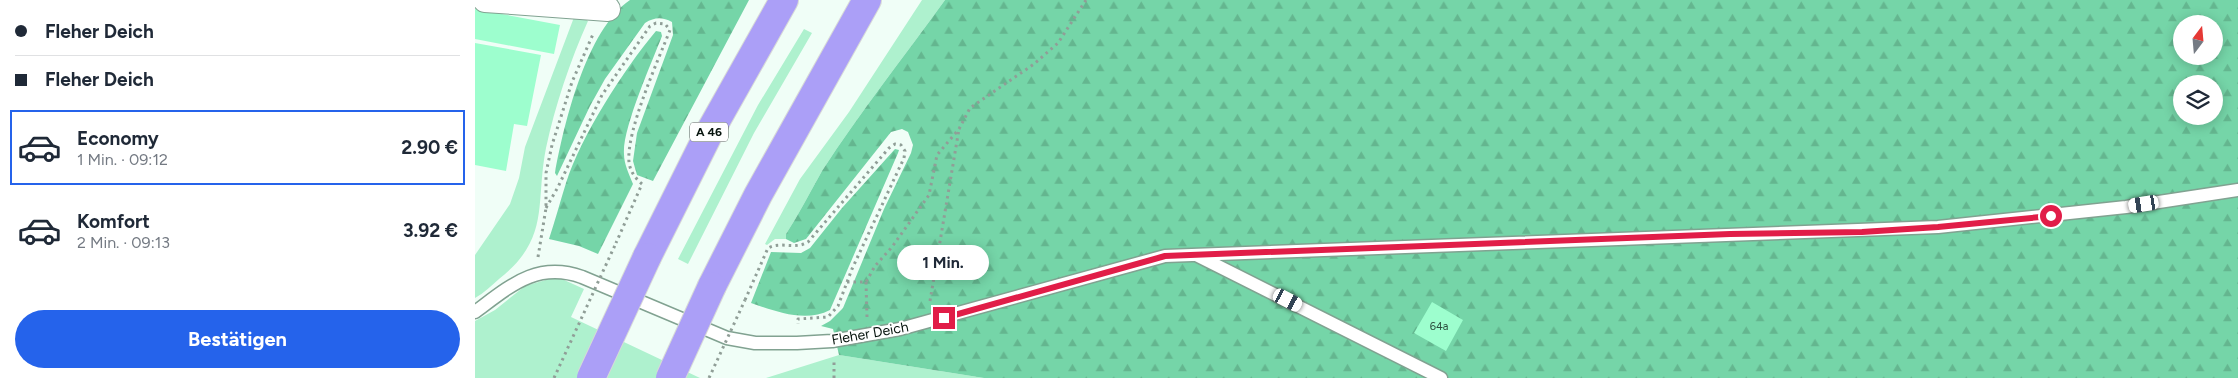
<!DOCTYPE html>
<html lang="de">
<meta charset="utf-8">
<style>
:root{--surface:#fff;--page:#f6f6f7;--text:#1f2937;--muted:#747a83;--line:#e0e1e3;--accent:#2563eb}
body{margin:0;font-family:Figtree,sans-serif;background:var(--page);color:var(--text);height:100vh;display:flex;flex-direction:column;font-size:19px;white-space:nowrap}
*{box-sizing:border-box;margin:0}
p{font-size:16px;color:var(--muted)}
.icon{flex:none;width:28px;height:28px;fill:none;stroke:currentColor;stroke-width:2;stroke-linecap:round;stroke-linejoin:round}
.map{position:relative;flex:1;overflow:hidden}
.side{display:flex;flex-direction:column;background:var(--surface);width:475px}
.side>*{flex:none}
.guide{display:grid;align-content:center;height:110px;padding:0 15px;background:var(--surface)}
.needle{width:32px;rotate:16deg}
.tools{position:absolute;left:1698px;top:15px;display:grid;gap:10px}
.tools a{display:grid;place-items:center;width:50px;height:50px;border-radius:50%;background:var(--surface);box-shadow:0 2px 12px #0003;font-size:25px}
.end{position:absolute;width:22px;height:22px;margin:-11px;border:6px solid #e11d48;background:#fff;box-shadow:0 0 0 2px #fff}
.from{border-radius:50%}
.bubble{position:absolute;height:35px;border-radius:18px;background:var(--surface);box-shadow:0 2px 12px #0003;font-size:16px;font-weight:700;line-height:35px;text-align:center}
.car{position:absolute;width:15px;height:30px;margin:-15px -8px;border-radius:6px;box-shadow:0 0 4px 1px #0007;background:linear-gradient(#fff 24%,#345 0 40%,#fff 0 76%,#345 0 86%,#fff 0)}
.guide b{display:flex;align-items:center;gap:18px;height:48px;font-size:19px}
.guide b+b{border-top:1px solid var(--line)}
.guide i{width:12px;height:12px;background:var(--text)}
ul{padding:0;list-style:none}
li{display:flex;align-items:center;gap:15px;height:75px;margin:0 10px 8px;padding:0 5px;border:2px solid transparent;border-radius:0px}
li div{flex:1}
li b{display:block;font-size:19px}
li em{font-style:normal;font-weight:700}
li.current{border-color:var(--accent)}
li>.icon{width:45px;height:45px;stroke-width:1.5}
.button{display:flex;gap:10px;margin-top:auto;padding:10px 15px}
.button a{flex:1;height:58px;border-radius:30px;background:var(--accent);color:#fff;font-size:20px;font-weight:700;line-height:58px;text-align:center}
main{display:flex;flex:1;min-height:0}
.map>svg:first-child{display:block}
.grass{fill:#aef1ce}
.forest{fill:url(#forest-firs);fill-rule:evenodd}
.building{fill:#9dfece}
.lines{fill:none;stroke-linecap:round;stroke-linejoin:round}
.lane-casing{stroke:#81a291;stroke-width:15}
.street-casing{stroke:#81a291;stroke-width:26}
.highway-casing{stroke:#d7d9d8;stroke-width:30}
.path{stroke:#909e97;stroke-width:3;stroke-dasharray:2.5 4;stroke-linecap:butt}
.lane{stroke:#fff;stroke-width:12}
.street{stroke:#fff;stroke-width:24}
.highway{stroke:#ab9ff7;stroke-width:28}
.highway-bridge-casing{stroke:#d7d9d8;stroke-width:30;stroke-linecap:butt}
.path-bridge{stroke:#909e97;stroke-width:3;stroke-dasharray:2.5 4;stroke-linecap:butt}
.highway-bridge{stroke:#ab9ff7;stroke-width:28}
.route{stroke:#e11d48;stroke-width:6}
.labels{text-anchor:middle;stroke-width:4;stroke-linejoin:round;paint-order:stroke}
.number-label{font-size:11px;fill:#2c4e3e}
.shield{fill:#fff;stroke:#515a56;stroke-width:1}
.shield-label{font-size:12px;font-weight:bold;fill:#07140e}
.street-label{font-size:14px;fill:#07140e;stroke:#fff}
</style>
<main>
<section class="side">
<div class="guide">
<b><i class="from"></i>Fleher Deich</b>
<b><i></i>Fleher Deich</b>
</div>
<ul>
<li class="current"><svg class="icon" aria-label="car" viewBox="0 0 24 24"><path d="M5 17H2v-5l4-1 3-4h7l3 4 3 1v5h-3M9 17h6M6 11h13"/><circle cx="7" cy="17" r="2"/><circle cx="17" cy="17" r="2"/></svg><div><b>Economy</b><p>1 Min. · 09:12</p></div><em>2.90 €</em></li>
<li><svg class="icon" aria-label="car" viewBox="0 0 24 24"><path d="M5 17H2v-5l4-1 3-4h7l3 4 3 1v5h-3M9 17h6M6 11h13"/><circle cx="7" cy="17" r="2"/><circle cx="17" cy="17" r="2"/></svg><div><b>Komfort</b><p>2 Min. · 09:13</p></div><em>3.92 €</em></li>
</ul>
<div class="button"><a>Bestätigen</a></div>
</section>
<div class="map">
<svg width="1763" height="378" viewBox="0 0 1763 378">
<defs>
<pattern id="forest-firs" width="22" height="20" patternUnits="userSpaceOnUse" patternTransform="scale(1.25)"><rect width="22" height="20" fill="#75d5a8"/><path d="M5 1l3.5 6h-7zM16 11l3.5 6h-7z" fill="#64b68f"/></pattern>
</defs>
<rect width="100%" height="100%" fill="#f0fef7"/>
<path class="grass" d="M447,0H470C429,57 385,112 347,171C335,192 324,214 311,234V239H300L292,245L290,244L325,179L374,112Z
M101,12L113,21C95,61 80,106 71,148C60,204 76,238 24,279C16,286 9,293 0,298V255L35,204L44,178L50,147Z
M329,29L337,33L279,133L213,264L203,259L283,105Z
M74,279H87L109,289L96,317L225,378H0V321L20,310L50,286Z
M364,355L509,378H291Z"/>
<path class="forest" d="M155,0H274L178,181L162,175L158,161L162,133L198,35L197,22C187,17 180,17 170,23L130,79L115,106L82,176L80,173C89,124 111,30 155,0Z
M470,0H1763V378H509L364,355L358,329L346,326L355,321L368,308L409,209L436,153L438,145L433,132L427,129L416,132L331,239L319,243L311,239V234C324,214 335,192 347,171C385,112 429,57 470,0ZM1706,24H1739V56H1706ZM1706,84H1739V116H1706Z
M181,31L186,32L187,36C177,62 147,129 149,154C149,164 154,174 158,184L123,254L104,246L74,239C80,221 85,202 91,183C106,136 149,69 181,31Z
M420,149L424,150L423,153L355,310C330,323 300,311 276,303L296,252L326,253L335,248L367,208Z"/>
<path class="building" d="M0,9L85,25L79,54L0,39Z
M0,43L66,55L52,126L39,124L31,171L0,165Z
M957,302L988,320L971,351L939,333Z"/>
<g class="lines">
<defs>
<path id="lane" d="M721,255L966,378
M0,312C35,286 62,261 107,277L252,338L280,343H322L357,341L425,329L690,256L1463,227L1651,207L1763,190"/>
<path id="street" d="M10,0L133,9"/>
<path id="highway" d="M172,257L233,135L309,0
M237,286L283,195L392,0"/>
</defs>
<use href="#lane" class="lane-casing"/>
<use href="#street" class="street-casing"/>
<use href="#highway" class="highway-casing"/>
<path class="path" d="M71,208L83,187L127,95L175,26L181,23L190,24L195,30C183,61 151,131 154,162C155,171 160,178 167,184L141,243
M63,257L71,208V173L77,145L97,82L119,32
M372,282H391L400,266L417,247L454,195L462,155L484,129L495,108L559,64L583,43L611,0
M391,282L392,317
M270,300L293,248C306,241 320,250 333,242L414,148L420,144L426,145L430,151L429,158L377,269L363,306L353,317L323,319V324
M455,301L484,129
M359,378V359"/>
<use href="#lane" class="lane"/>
<use href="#street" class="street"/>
<use href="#highway" class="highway"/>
<defs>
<path id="highway-bridge" d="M116,378L172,257
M195,378L237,286"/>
</defs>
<use href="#highway-bridge" class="highway-bridge-casing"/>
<path class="path-bridge" d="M79,378L141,243
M234,378L270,300"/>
<use href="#highway-bridge" class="highway-bridge"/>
</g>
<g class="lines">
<path class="route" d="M469,318L690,256L1255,234L1387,232L1463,227L1576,216"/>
</g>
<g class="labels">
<g class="number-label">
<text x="964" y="330">64a</text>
</g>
<rect class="shield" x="215" y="122.5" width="38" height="19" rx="4"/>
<g class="shield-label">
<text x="234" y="136">A 46</text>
</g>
<g class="street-label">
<text transform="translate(395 333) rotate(-10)" y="5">Fleher Deich</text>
</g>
</g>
</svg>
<div class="tools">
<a><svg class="needle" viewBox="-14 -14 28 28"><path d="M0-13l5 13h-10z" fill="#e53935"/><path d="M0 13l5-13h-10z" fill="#747a83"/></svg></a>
<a><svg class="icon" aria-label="layers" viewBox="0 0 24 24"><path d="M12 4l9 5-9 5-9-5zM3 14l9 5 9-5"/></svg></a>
</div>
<i class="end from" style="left:1576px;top:216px"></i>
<i class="end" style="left:469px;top:318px"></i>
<div class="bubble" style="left:422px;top:245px;width:92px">1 Min.</div>
<i class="car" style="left:1669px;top:204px;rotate:261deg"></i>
<i class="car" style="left:813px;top:300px;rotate:117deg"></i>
</div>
</main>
